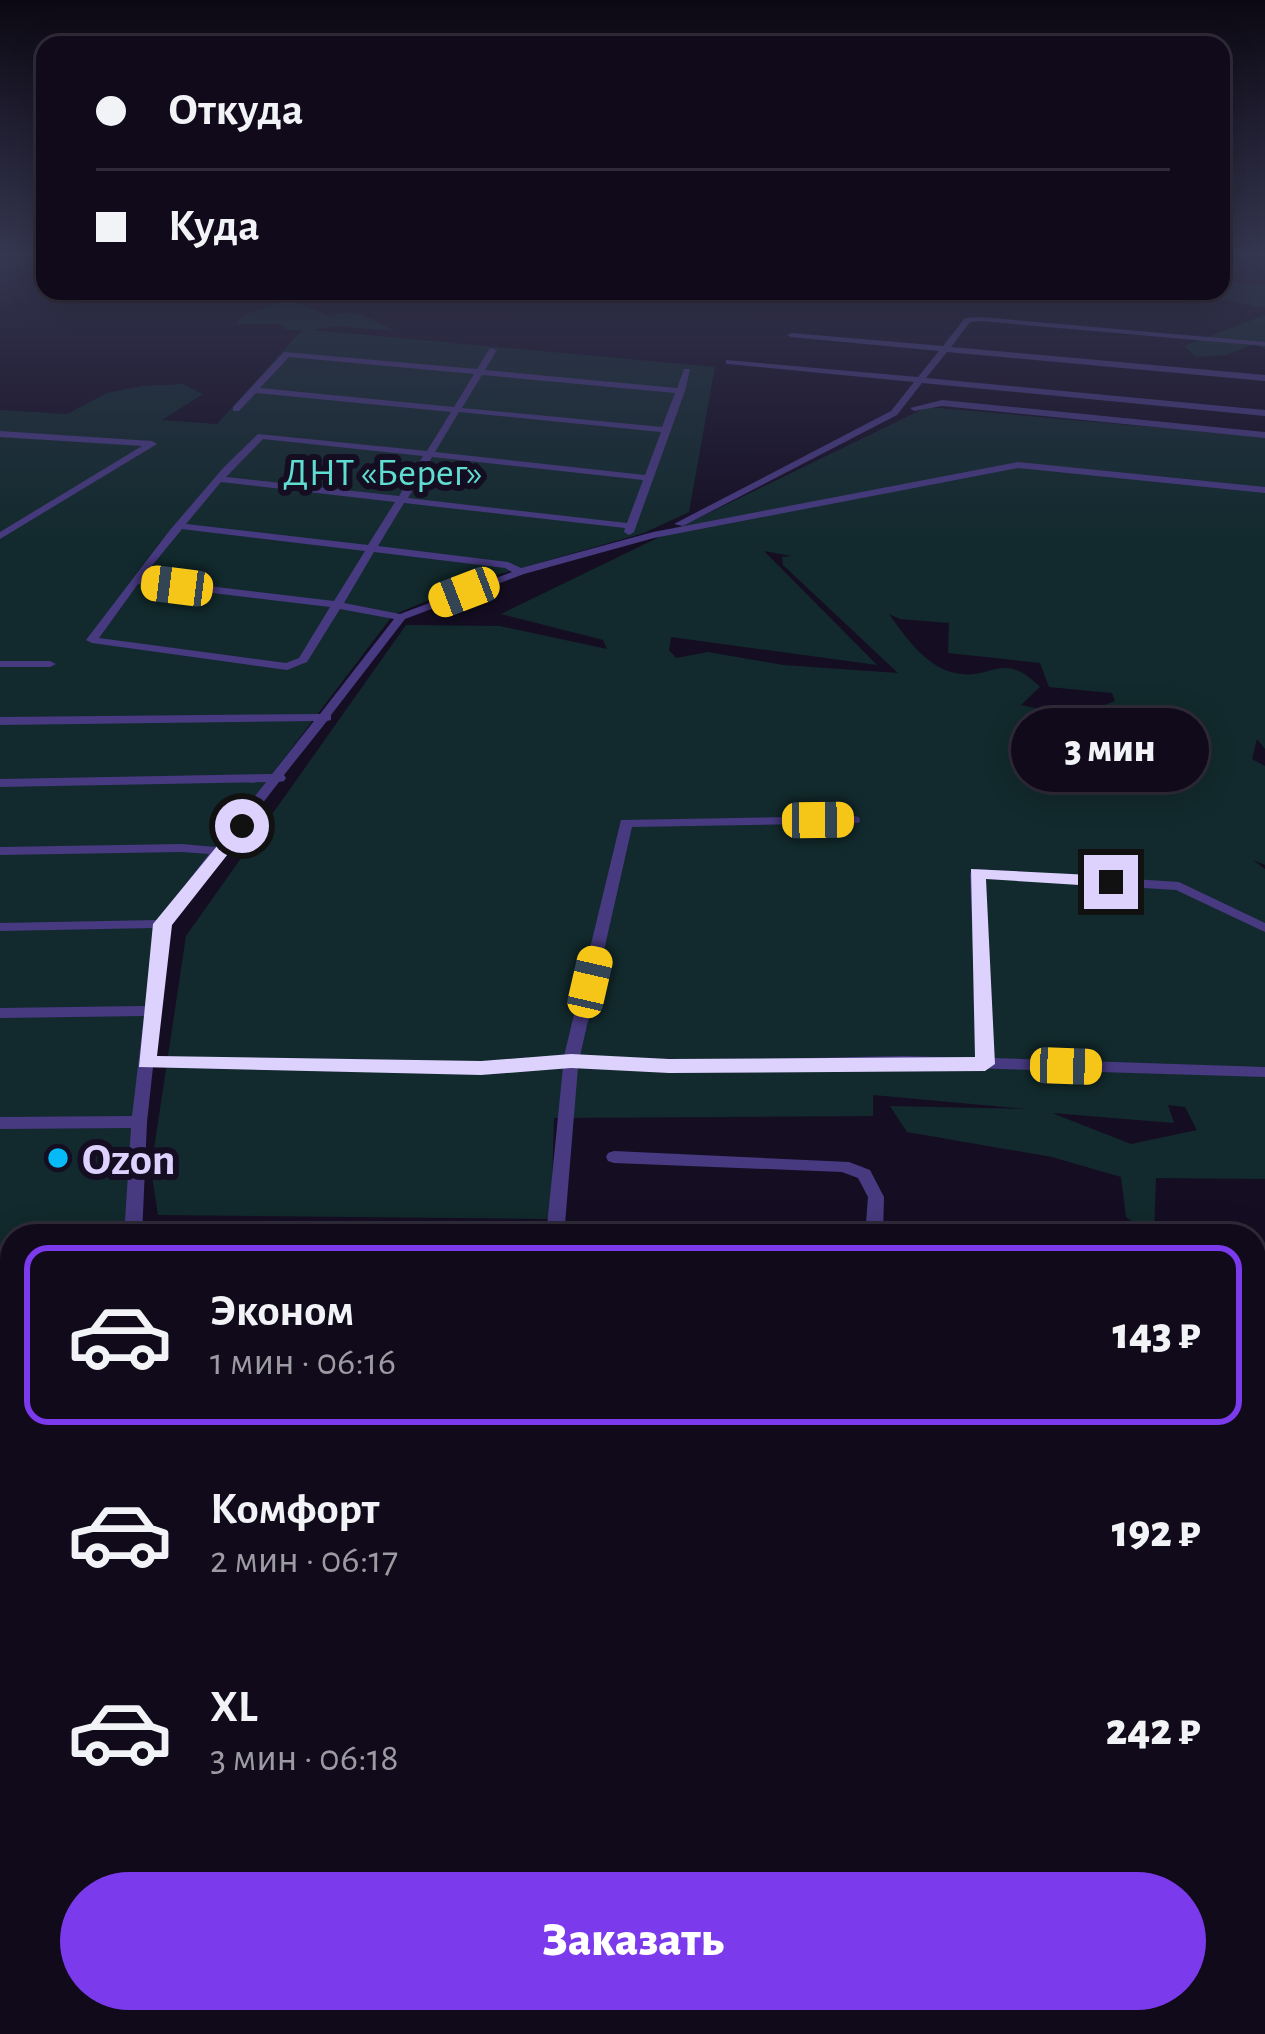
<!DOCTYPE html>
<html lang="ru">
<meta charset="utf-8">
<style>
:root{--surface:#100a1a;--page:#1e1827;--text:#f1f3f6;--muted:#9c9aa2;--line:#302b39;--accent:#7c3aed}
body{margin:0;font-family:"Alegreya Sans",sans-serif;background:var(--page);color:var(--text);height:100vh;display:flex;flex-direction:column;font-size:45px;white-space:nowrap}
*{box-sizing:border-box;margin:0}
p{font-size:39px;color:var(--muted)}
.icon{flex:none;width:66px;height:66px;fill:none;stroke:currentColor;stroke-width:2;stroke-linecap:round;stroke-linejoin:round}
.map{position:relative;flex:1;overflow:hidden}
.panel{position:absolute;left:0px;top:1224px;width:1266px;height:810px;display:flex;flex-direction:column;background:var(--surface);border-radius:36px 36px 0 0;box-shadow:0 6px 30px #0003,0 0 0 3px var(--line)}
.panel>*{flex:none}
.hud{position:absolute;left:36px;top:36px;width:1194px;height:264px;border-radius:24px;box-shadow:0 6px 30px #0003,0 0 0 3px var(--line);display:grid;align-content:center;height:264px;padding:0 60px;background:var(--surface)}
.end{position:absolute;width:54px;height:54px;margin:-27px;border:15px solid #ddd1fe;background:#111;box-shadow:0 0 0 6px #111}
.from{border-radius:50%}
.bubble{position:absolute;height:84px;border-radius:42px;background:var(--surface);box-shadow:0 6px 30px #0003,0 0 0 3px var(--line);font-size:39px;font-weight:800;line-height:84px;text-align:center}
.car{position:absolute;width:36px;height:72px;margin:-36px -18px;border-radius:15px;box-shadow:0 0 9px 3px #0007;background:linear-gradient(#f5c518 24%,#345 0 40%,#f5c518 0 76%,#345 0 86%,#f5c518 0)}
.hud b{display:flex;align-items:center;gap:42px;height:114px;font-size:45px}
.hud b+b{border-top:3px solid var(--line)}
.hud i{width:30px;height:30px;background:var(--text)}
ul{padding:21px 0 0;list-style:none}
li{display:flex;align-items:center;gap:36px;height:180px;margin:0 24px 18px;padding:0 36px;border:6px solid transparent;border-radius:24px}
li div{flex:1}
li b{display:block;font-size:45px}
li em{font-style:normal;font-weight:800}
li.on{border-color:var(--accent)}
li>.icon{width:108px;height:108px;stroke-width:1.5}
.cta{display:flex;gap:24px;margin-top:auto;padding:24px 60px}
.cta a{flex:1;height:138px;border-radius:72px;background:var(--accent);color:#fff;font-size:48px;font-weight:800;line-height:138px;text-align:center}
.map>svg:first-child{display:block}
.green{fill:#122a2d;fill-rule:evenodd}
.lines{fill:none;stroke-linecap:round;stroke-linejoin:round}
.minor{fill:#473a81;fill-rule:evenodd}
.secondary{fill:#846afc;fill-rule:evenodd}
.route{fill:#ddd1fe}
.poi-dot{fill:#05baf6;stroke:#150e23;stroke-width:4.5}
.labels{text-anchor:middle;stroke-width:12;stroke-linejoin:round;paint-order:stroke}
.far-park-label{font-size:39px;fill:#5fddd0;stroke:#150e23}
.poi-label{font-size:45px;font-weight:bold;fill:#ddd1fe;stroke:#150e23;text-anchor:start}
</style>
<div class="map">
<svg width="1265" height="2034" viewBox="0 0 1265 2034">
<rect width="100%" height="100%" fill="#150e23"/>
<path class="green" d="M1221,281L1265,285V308L1202,295L1136,300L1059,291H1221Z
M286,299L331,316C351,305 376,322 395,331L336,326L312,330L715,367L689,512L644,533L472,582L393,615L155,928L125,1236H12V1249H0V410L67,414L107,393L142,386L183,384L203,394L162,420L217,424L302,330H288L279,324H236L242,316Z
M1265,315V349L1254,344L1226,355L1196,357L1184,346Z
M927,407L1265,437V749L1257,739L1252,759L1265,766V865L1253,860L1265,869V1179L1156,1178L1154,1236L1126,1217L1121,1177L1052,1157L907,1132L890,1106L1027,1109L873,1095V1116L554,1118L551,1219L158,1215L151,1169L186,936L406,625L500,626L607,649L603,640L501,614ZM764,551L791,556L782,557L783,565L898,673L783,665L708,652L676,658L669,650L671,637L877,665ZM889,614L900,619L949,623L948,653L1040,663L1049,687L1112,693L1115,701C1084,714 1053,713 1021,705L1040,687C1005,651 992,678 961,674C929,671 906,638 889,614ZM1168,1105L1185,1107L1197,1130L1131,1144L1052,1113L1174,1123Z
M1265,1757V1905L1254,1903V1767Z
M1265,2014V2034H1151L1140,2022H1254V2018Z
M568,2022H695L689,2034H563Z"/>
<g class="lines">
<path class="minor" d="M980,317L1265,342V346L980,321L970,322L951,347L1265,375V381L947,352L926,378L1265,410V416L922,383L897,415L683,526L674,524L891,411L914,382L729,364H726V360L918,377L939,351L791,337L787,335L791,333L943,346L965,318Z
M490,348L497,350L485,370L677,388L684,369H690L685,391L634,532L629,535L624,532L625,528L404,503L378,546L508,562L521,568L653,532L1018,462L1265,487V493L1018,468L654,538L524,574L405,619L331,715V720L327,721L284,775L286,778L284,781L279,782L227,849V854L223,855L169,924L154,1057L481,1063L564,1056L621,820L854,816L859,817L860,820L859,823L632,827L580,1056L669,1061L902,1056L977,1058L970,873L977,869L1179,882L1265,923V932L1176,890L984,878L992,1058L1265,1067V1077L902,1066L669,1071L578,1067L564,1236H546L563,1067L481,1073L153,1067L147,1122L142,1236H124L131,1128L0,1129V1117L132,1116L144,1016L0,1018V1008L145,1006L154,928L0,931V923L158,920L209,854L182,852L0,855V847L182,844L215,847L266,782L0,787V779L272,774L314,721L0,725V717L320,714L394,619L340,609L307,662L287,670L92,643L86,640L170,530L224,467L258,434L427,451L451,412L256,393L239,411H233V407L284,352L477,369ZM289,357L474,374L454,407L260,388ZM482,375L675,393L662,427L462,408ZM459,412L661,432L645,475L435,452ZM263,439L423,456L399,496L226,477ZM432,457L643,480L627,523L408,498ZM221,482L395,502L368,545L186,524ZM182,529L365,551L334,601L142,578ZM374,552L505,568L512,572L400,614L344,603ZM138,584L330,607L299,658L286,663L99,638Z
M942,400L1265,432V438L942,406L914,411L910,408Z
M0,431L152,441L157,444L0,539V532L142,446L0,437Z
M0,661H50L56,664L50,667H0Z
M614,1151L849,1162L870,1170L884,1197L883,1236H865L868,1197L858,1178L842,1172L614,1163L608,1161L606,1157L608,1153Z
M1254,1244L1265,1245V1259L1254,1258Z
M0,1288H12V1302H0Z
M0,1504H12V1522H0Z
M1265,1524V1544L1254,1549V1529Z
M215,2022H241L242,2034H216Z
M472,2022H507L499,2034H464L468,2025Z"/>
<path class="secondary" d="M0,1250H12V1268H0Z
M1254,1335L1265,1338V1359L1254,1356Z"/>
</g>
<linearGradient id="sky" x2="0" y2="1"><stop stop-color="#0c0813"/><stop offset="0.47" stop-color="#353650"/><stop offset="1" stop-color="#353650" stop-opacity="0"/></linearGradient>
<rect width="1265" height="541" fill="url(#sky)"/>
<path class="route" d="M236,823L250,826L172,925L157,1056L481,1061L571,1054L669,1059L975,1057L971,869L1111,876L1119,882L1111,887L986,879L995,1064L985,1071L669,1073L571,1068L481,1075L139,1067L153,924Z"/>
<circle class="poi-dot" cx="58" cy="1158" r="12"/>
<g class="labels">
<g class="far-park-label">
<text x="383" y="485">ДНТ «Берег»</text>
</g>
<g class="poi-label">
<text x="82" y="1174">Ozon</text>
</g>
</g>
</svg>
<i class="end from" style="left:242px;top:826px"></i>
<i class="end" style="left:1111px;top:882px"></i>
<div class="bubble" style="left:1011px;top:708px;width:198px">3 мин</div>
<i class="car" style="left:177px;top:586px;rotate:277deg"></i>
<i class="car" style="left:464px;top:592px;rotate:249deg"></i>
<i class="car" style="left:818px;top:820px;rotate:89deg"></i>
<i class="car" style="left:590px;top:982px;rotate:13deg"></i>
<i class="car" style="left:1066px;top:1066px;rotate:92deg"></i>
<div class="hud">
<b><i class="from"></i>Откуда</b>
<b><i></i>Куда</b>
</div>
<section class="panel">
<ul>
<li class="on"><svg class="icon" aria-label="car" viewBox="0 0 24 24"><path d="M5 17H2v-5l4-1 3-4h7l3 4 3 1v5h-3M9 17h6M6 11h13"/><circle cx="7" cy="17" r="2"/><circle cx="17" cy="17" r="2"/></svg><div><b>Эконом</b><p>1 мин · 06:16</p></div><em>143 ₽</em></li>
<li><svg class="icon" aria-label="car" viewBox="0 0 24 24"><path d="M5 17H2v-5l4-1 3-4h7l3 4 3 1v5h-3M9 17h6M6 11h13"/><circle cx="7" cy="17" r="2"/><circle cx="17" cy="17" r="2"/></svg><div><b>Комфорт</b><p>2 мин · 06:17</p></div><em>192 ₽</em></li>
<li><svg class="icon" aria-label="car" viewBox="0 0 24 24"><path d="M5 17H2v-5l4-1 3-4h7l3 4 3 1v5h-3M9 17h6M6 11h13"/><circle cx="7" cy="17" r="2"/><circle cx="17" cy="17" r="2"/></svg><div><b>XL</b><p>3 мин · 06:18</p></div><em>242 ₽</em></li>
</ul>
<div class="cta"><a>Заказать</a></div>
</section>
</div>
